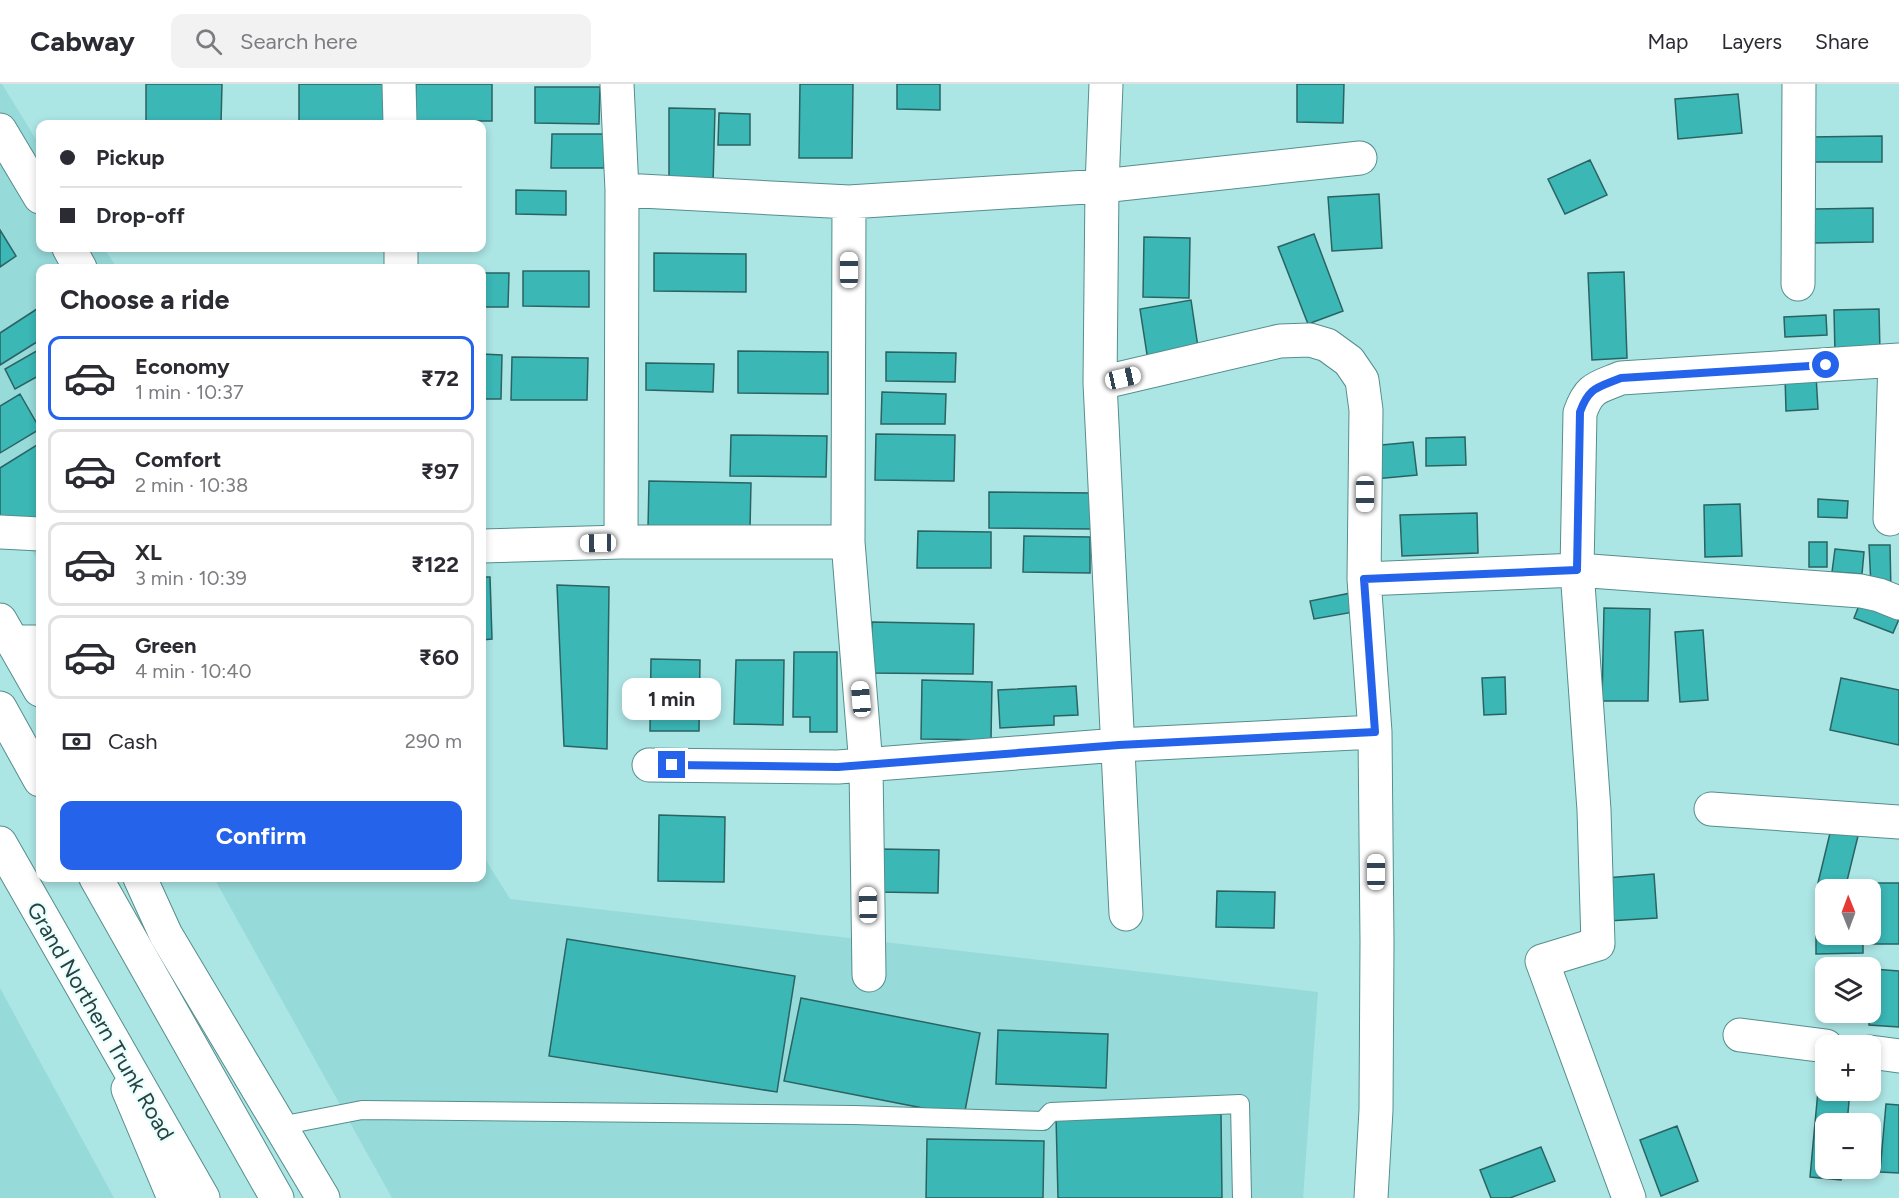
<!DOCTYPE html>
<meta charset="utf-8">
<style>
:root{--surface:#fff;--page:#f2f2f3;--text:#2b2b33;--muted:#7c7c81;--line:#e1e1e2;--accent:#2563eb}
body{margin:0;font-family:Figtree,sans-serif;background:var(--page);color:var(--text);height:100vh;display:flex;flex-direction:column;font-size:22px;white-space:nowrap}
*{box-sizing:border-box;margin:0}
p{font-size:20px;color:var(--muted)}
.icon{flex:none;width:33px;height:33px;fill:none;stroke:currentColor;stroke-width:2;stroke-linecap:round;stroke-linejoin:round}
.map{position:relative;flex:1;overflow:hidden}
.drawer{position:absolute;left:36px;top:180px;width:450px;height:618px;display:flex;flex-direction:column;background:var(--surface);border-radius:12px;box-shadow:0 3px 9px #0003}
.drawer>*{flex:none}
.hud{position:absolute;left:36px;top:36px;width:450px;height:132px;border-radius:12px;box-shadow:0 3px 9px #0003;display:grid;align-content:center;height:132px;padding:0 24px;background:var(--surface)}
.needle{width:39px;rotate:359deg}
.fabs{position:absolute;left:1815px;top:795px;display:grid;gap:12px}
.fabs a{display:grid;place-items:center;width:66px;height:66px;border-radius:12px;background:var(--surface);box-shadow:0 3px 9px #0003;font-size:30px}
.end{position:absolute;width:27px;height:27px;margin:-14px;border:8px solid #2563eb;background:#fff;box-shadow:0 0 0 3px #fff}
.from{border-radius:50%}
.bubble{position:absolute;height:42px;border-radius:12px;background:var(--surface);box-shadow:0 3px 9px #0003;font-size:20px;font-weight:700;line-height:42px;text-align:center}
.car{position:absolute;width:18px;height:36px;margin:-18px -9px;border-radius:8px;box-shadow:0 0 4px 2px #0007;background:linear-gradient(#fff 24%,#345 0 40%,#fff 0 76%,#345 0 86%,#fff 0)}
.hud b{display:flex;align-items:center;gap:21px;height:57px;font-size:22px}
.hud b+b{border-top:2px solid var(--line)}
.hud i{width:15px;height:15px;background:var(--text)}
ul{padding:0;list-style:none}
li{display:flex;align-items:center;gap:18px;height:84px;margin:0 12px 9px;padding:0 12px;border:3px solid var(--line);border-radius:12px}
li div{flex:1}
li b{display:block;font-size:22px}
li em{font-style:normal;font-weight:700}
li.current{border-color:var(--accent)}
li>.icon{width:54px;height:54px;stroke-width:1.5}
h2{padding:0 24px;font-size:27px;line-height:72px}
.pay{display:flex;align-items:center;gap:15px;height:66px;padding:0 24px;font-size:22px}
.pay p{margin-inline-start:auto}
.action{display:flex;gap:12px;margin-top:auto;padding:12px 24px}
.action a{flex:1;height:69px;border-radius:12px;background:var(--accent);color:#fff;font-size:24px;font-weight:700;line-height:69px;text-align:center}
header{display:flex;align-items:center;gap:36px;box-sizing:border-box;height:84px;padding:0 30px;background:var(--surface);border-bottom:2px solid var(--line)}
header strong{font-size:28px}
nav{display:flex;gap:33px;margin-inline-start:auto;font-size:21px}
.search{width:420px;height:54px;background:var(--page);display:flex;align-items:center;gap:15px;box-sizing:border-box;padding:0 21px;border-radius:12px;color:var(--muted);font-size:22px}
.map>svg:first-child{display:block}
.built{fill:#96dad9}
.building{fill:#3bb7b6;stroke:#2b6363;stroke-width:1.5}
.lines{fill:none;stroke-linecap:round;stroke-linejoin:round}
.lane-casing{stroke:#568e8d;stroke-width:20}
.street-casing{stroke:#568e8d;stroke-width:35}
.secondary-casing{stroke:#568e8d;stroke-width:35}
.highway-casing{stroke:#568e8d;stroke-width:35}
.lane{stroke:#fff;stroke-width:18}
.street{stroke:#fff;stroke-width:33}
.secondary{stroke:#fff;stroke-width:33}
.highway{stroke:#fff;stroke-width:33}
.route{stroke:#2563eb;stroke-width:8}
.labels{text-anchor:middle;stroke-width:4.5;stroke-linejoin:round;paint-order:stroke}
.street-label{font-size:22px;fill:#294140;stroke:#e8fffe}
</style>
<header>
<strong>Cabway</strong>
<div class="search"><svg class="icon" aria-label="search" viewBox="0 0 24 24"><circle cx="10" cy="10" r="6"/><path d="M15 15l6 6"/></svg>Search here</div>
<nav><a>Map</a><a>Layers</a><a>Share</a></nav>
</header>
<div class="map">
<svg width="1899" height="1114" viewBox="0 0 1899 1114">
<rect width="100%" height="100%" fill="#abe5e4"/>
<path class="built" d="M0,0H2L40,62V164H104L117,184H40V481L0,408Z
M482,770L510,815L1318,908L1303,1114H392L214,794H482Z
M0,904L114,1114H0Z"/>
<path class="building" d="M146,0H222L221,40H146Z
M299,0H395L394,40H299Z
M416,0H492V37H415Z
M800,0H853L852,74H799Z
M897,0H940V26L897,25Z
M1297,0H1344L1343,39L1297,38Z
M535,3H600L599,40L535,39Z
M1738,10L1742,49L1678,55L1675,15Z
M669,24L715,25L713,100L669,99Z
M719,29L750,30V61H718Z
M552,50H604V84H551Z
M1882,52V78H1809V53Z
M1590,76L1607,111L1565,130L1548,95Z
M516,106L566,107V131L516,130Z
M1379,110L1382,164L1332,167L1328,113Z
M1873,124V158L1814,159V125Z
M0,146L16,172L0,183Z
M1314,150L1343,227L1308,240L1278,163Z
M1144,153L1190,154L1189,214L1143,213Z
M654,169L746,170V208L654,207Z
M523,187H589V223L523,222Z
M1624,188L1627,274L1592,276L1588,189Z
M482,189H509L508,223H482Z
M1191,216L1199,270L1148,277L1140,225Z
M40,223V256L0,281V249Z
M1879,225L1880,269L1835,270L1834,226Z
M1826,231L1827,251L1785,253L1784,233Z
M40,265V291L15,305L5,285Z
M738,267L828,268V310L738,309Z
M886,268L956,269L955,298L886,297Z
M482,270L502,271L501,315H482Z
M512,273L588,274L587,316H511Z
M646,279L714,280L713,308L646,306Z
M1816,291L1818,325L1786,327L1785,292Z
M882,308L946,310L945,340H881Z
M20,310L40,345L0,369V322Z
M876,350L955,351L954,397L875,396Z
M731,351L827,352L826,393L730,392Z
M1465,353L1466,381L1426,382V354Z
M1413,358L1417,391L1375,395L1371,362Z
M40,359V434L0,438V384Z
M649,397L751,399L750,445L648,444Z
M989,408L1092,409L1091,445L989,444Z
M1818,415L1848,417L1847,434L1818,433Z
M1740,420L1742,472L1705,473L1704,421Z
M1477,429L1478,469L1402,472L1400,431Z
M918,447L991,448V484H917Z
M1024,452L1090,453V489L1023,488Z
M1809,458H1827V483H1809Z
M1869,461H1890L1891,510L1871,502Z
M1835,465L1864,468L1862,490L1832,488Z
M482,493H490L492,555L482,556Z
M557,501L609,503L607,665L564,662Z
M1351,509L1354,528L1314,535L1310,517Z
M1864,509L1899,522V535L1893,549L1854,534Z
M1604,524L1650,525L1648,617H1602Z
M872,538L974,540L973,590L871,589Z
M1703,546L1708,616L1680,618L1675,548Z
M794,568H837V648H810V633H793Z
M651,575L700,576L699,647H650Z
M736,576H784L783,641L734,640Z
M1505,593L1506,630L1484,631L1482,594Z
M1841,594L1899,606V661L1830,646Z
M922,596L992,598L991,656L921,655Z
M1076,602L1078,631L1054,632V641L1000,644L998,606Z
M659,731L725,733L724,798L658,797Z
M1831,745L1858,752L1845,805L1818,799Z
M880,765L939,766L938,809L879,808Z
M1654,790L1657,834L1608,837L1606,794Z
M1868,799H1899V860H1869V850H1870V806H1868Z
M1217,807L1275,808L1274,844L1216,843Z
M1816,816H1826V850H1863V869L1816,870Z
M567,855L795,892L777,1008L549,972Z
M1873,885L1899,887V943L1869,941Z
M801,914L980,949L964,1032L784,997Z
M998,946L1108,950L1106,1004L996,1000Z
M1819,996H1826V1006H1850L1847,1040H1826V1084H1842L1841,1096L1810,1093Z
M1886,1020L1899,1021V1089L1880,1088Z
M1221,1030L1222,1114H1058L1056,1032Z
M1677,1042L1698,1097L1661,1112L1640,1056Z
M927,1055L1044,1057L1043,1114H926Z
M1541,1063L1555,1097L1510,1114H1491L1480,1086Z"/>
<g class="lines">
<defs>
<path id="lane" d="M280,1042L362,1026L854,1031L1043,1037L1051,1028L1240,1020L1242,1114"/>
<path id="street" d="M399,0L400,40
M617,0L622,106L621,458
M1106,0L1102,102L1100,299L1126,830
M0,46L40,113
M622,106L849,118L1102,102L1360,74
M849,118L848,458L866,682L869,891
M69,164L80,184
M401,164V184
M1798,200L1799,0
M1100,299L1280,257L1310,256L1327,261L1349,277L1362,296L1366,326L1364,495L1375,648L1377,858L1376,1026L1371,1114
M1890,435L1895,277
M0,448L40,450
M482,462L621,458H848
M1364,495L1577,486L1861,507L1879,511L1899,519
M13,558H40
M649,681L838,683L1118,661L1375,648
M1711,725L1899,738
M1740,951L1826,962
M1870,968L1899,972
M1629,1114L1542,877L1598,860L1594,726L1577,486L1580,329C1589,303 1597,304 1621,294L1899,276"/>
<path id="secondary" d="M0,536L40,606
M140,794L166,851L323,1114
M128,1005L174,1114"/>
<path id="highway" d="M0,624L40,696
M0,759L203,1114
M96,794L277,1114"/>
</defs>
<use href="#lane" class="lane-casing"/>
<use href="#street" class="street-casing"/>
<use href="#secondary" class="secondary-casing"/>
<use href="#highway" class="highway-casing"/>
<use href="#lane" class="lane"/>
<use href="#street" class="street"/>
<use href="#secondary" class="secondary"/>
<use href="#highway" class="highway"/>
</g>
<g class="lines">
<path class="route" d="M672,681L838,683L1119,661L1375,648L1364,495L1577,486L1580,328C1589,303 1597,304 1621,294L1826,281"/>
</g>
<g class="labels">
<g class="street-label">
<text transform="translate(101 937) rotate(60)" y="8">Grand Northern Trunk Road</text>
</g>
</g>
</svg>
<div class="fabs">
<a><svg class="needle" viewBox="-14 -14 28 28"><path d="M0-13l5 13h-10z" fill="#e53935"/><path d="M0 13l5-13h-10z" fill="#7c7c81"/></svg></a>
<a><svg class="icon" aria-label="layers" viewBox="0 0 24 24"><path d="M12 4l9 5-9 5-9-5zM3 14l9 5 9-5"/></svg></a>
<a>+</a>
<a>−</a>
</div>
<i class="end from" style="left:1826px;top:281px"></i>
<i class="end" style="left:672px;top:681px"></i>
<div class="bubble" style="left:622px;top:594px;width:99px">1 min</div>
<i class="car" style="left:849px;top:186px;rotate:0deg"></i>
<i class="car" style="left:1123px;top:294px;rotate:77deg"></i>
<i class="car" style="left:1365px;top:410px;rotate:180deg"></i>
<i class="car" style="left:598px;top:459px;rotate:269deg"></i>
<i class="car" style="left:861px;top:615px;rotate:355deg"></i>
<i class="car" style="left:1376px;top:788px;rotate:0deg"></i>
<i class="car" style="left:868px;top:821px;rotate:359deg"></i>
<div class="hud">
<b><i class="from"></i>Pickup</b>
<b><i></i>Drop-off</b>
</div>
<section class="drawer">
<h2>Choose a ride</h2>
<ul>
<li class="current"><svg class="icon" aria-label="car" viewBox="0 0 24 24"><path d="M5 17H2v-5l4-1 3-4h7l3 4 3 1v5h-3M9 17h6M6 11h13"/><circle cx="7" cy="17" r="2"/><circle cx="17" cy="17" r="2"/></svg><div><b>Economy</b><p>1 min · 10:37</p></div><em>₹72</em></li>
<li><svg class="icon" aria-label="car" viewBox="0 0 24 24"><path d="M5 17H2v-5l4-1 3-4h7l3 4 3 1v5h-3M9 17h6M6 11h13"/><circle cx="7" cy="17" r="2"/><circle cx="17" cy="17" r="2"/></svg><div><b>Comfort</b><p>2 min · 10:38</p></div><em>₹97</em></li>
<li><svg class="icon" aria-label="car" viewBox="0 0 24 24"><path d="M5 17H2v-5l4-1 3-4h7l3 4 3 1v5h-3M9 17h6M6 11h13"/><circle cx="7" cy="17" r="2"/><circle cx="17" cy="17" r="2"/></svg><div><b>XL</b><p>3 min · 10:39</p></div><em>₹122</em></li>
<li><svg class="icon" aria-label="car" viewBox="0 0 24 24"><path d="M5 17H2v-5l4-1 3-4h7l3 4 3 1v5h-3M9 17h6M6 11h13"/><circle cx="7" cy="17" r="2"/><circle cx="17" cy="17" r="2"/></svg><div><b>Green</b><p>4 min · 10:40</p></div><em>₹60</em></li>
</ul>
<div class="pay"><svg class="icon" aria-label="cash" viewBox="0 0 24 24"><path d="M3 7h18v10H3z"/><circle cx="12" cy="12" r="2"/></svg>Cash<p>290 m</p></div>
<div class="action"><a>Confirm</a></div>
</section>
</div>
